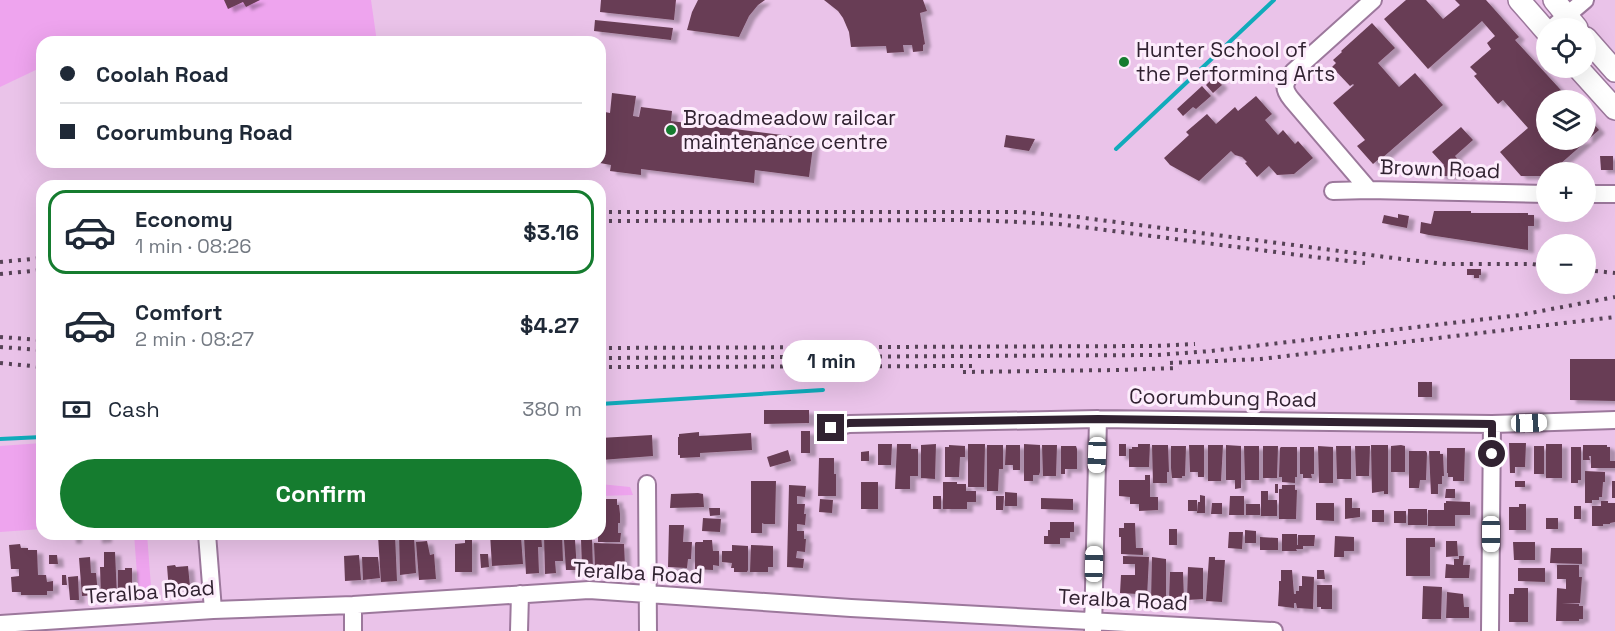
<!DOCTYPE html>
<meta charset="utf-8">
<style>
:root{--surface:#fff;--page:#f2f2f3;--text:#1f2937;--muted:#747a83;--line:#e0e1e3;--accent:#157c2f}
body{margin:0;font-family:"Space Grotesk",sans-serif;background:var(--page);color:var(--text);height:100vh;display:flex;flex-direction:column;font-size:22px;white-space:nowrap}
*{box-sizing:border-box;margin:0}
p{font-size:20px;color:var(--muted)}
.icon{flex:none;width:33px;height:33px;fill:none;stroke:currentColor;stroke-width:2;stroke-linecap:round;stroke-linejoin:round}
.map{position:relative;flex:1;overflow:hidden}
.sheet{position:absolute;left:36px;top:180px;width:570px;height:360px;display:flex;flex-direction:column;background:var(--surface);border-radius:18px;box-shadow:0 6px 24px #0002}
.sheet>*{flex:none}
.banner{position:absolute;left:36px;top:36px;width:570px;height:132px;border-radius:18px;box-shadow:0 6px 24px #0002;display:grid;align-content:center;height:132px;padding:0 24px;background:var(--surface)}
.buttons{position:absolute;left:1536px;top:18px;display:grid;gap:12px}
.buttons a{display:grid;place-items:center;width:60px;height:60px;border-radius:50%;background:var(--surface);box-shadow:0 6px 24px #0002;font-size:30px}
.end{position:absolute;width:27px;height:27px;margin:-14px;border:8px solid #312231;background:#fff;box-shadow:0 0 0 3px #fff}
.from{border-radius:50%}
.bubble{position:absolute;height:42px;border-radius:21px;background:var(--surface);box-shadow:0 6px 24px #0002;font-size:20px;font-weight:700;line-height:42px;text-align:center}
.car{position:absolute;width:18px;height:36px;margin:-18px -9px;border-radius:8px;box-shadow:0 0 4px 2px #0007;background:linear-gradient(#fff 24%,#345 0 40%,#fff 0 76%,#345 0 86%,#fff 0)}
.banner b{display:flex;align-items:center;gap:21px;height:57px;font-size:22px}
.banner b+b{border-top:2px solid var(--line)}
.banner i{width:15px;height:15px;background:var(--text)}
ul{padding:10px 0 0;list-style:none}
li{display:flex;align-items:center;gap:18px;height:84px;margin:0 12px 9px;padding:0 12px;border:3px solid transparent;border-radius:18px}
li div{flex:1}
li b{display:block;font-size:22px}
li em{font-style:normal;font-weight:700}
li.active{border-color:var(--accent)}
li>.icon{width:54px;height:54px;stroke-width:1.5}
.pay{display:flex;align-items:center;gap:15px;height:66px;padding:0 24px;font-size:22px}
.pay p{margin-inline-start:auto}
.action{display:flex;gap:12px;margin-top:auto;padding:12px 24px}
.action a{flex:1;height:69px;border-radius:36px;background:var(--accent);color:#fff;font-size:24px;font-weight:700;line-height:69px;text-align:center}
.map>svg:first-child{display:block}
.green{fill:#eea4ee}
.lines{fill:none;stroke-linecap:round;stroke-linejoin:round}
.stream{stroke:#11abbb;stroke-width:4}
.building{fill:#683e54;filter:url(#shadow)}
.minor-casing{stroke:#9c789c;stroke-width:20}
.major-casing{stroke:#9c789c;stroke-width:24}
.minor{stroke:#fff;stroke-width:16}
.major{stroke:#fff;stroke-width:21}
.rail{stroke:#564256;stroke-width:4;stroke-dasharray:3 6;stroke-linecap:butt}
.route{stroke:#312231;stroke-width:8}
.poi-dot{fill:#157c2f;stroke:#fdedfc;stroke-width:2}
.labels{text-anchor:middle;stroke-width:6;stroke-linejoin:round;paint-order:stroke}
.poi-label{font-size:21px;fill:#312231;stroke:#fdedfc;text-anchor:start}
.street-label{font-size:21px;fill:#312231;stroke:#fdedfc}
</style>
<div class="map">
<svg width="1615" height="631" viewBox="0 0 1615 631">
<defs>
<filter id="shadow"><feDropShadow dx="6" dy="3.5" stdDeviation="1.5" flood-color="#0004"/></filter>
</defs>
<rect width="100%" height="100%" fill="#eac3e9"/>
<path class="green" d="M0,0H371L377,42H42V67L0,87Z
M42,443V529L0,532V446Z
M600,484L630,487L633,495L600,496Z
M134,534H147L152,600L139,601Z"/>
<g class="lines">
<path class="stream" d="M1116,149L1274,0
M600,404L823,390
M0,439L42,437"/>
</g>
<path class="building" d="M224,0H260L246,7L243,2L228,9Z
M601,0H676L674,20L600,12Z
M698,0H765L758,5L749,16L739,37L687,30L692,12Z
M824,0H923L927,11L920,13L925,44L923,45V51L913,52L912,45H903L904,52L887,53L886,46L851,47L849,32L843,18L838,11Z
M1406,0H1426L1443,19L1460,5L1455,0H1486L1519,37L1515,40L1570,100H1546V140H1586V120L1588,117L1599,130L1551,172H1546V176H1521L1500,152L1528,128L1503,100L1498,104L1474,76L1477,74L1470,67L1491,49L1487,43L1495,36L1482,21L1428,69L1384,19Z
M595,20L673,28L671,40L594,31Z
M1372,23L1395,48L1378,63L1399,87L1415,73L1443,105L1381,159L1380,158L1373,164L1357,146L1365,140L1333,103L1354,85L1353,84L1350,86L1332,67L1336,63L1333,60L1342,52L1341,51Z
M1214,77L1222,85L1213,93L1206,85Z
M1202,86L1211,96L1196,109L1193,107L1183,116L1177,109Z
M612,93L636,96L633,116L639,117L641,107L672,111L671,121L814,139L809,177L755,170L754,183L641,169V175L610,171L611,165L600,163L602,150H600V111L610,113Z
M1256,96L1272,114L1265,120L1278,135L1283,130L1295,144L1298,141L1313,158L1294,174L1277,175L1269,166L1257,177L1245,163L1247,162L1242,157L1235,155L1231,151L1199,181L1170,165L1164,158L1189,135L1186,132L1207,114L1216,124L1235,107L1238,111Z
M1461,127L1473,140L1455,156L1469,172V176H1439V170L1444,165L1432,152Z
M1006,135L1035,139L1029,151L1004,147Z
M1600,156H1613V170H1601Z
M1434,211H1471V213H1528V215H1534V226H1528V250L1429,235L1420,233L1421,222L1431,224Z
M1398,214L1409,216L1407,228L1382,223L1384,215L1398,218Z
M1467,269H1481V275H1479V278H1474V275H1467Z
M1570,359H1615V401L1570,400Z
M1418,382H1432V397H1418Z
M764,410H809V423L764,424Z
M801,431H810V453H801Z
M699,432V436L751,433L752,450L700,453V457L680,458V455H678V437H679V434Z
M652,435L653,456L601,460L600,459V438Z
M1509,443H1526L1525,467H1515V473H1510Z
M878,444H892L891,465H878Z
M897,444H911V449H918V476H910V489H895Z
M936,444L935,479L921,478V445Z
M968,444H985L984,487H968Z
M1024,444L1040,445V472L1039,475H1033V481H1024Z
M1119,444H1126V456H1119Z
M1138,444H1150L1149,467H1129V449H1132V447H1138Z
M1546,444H1562V478H1546Z
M949,445L965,446V457H960L959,477H945V447H949Z
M987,445H1003V469H999L998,491H987Z
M1006,445H1020V470H1013V465H1005Z
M1042,445H1057L1056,476H1043Z
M1152,445H1168L1169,472H1167V483H1153Z
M1189,445H1204V477H1198V472H1190Z
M1208,445H1223L1221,481H1208Z
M1226,445L1241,446V488L1235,489V480H1226Z
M1371,445H1388V494H1384V491L1372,493Z
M1401,445L1405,446V472H1391V446Z
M1583,445H1607V447H1610V461H1615V468H1591V456H1589L1590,460H1583Z
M1061,446H1076L1077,449V469H1065V474H1061Z
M1171,446H1186L1185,476H1182V478H1172L1171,468Z
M1244,446H1259V480H1245Z
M1263,446H1278L1277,478H1263Z
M1318,446L1333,447V483H1319Z
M1336,446H1351V479H1337Z
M1355,446H1370L1369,476H1356Z
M1534,446H1544V474H1534Z
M1281,447H1297V477H1295V483L1282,482V477H1279L1280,448Z
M1300,447H1314V474H1311L1312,478H1303V474H1300Z
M1571,447H1581V480H1578V483H1571Z
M1447,448H1465L1464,481H1453V477H1448V473H1447Z
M788,450L791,461L770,467L767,457Z
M869,451V461H861V452Z
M1409,451H1426L1427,453L1426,480H1420L1419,488H1409Z
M1429,451H1440V454H1443L1444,476H1442V484H1438V494H1431Z
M819,458H834V474H836V496H818Z
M1585,471L1605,472V482H1603L1602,497H1599V500H1592V503H1585Z
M1145,475H1150V497H1158V510L1139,511V504H1130V497L1119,496V480H1145Z
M751,481H776L775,524H764L762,523V533H751Z
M1515,481H1525V487H1515Z
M1612,481H1615V498H1612Z
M861,482H878V509H861Z
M943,482H957V484H966V491H976V502H967V509H943Z
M1275,484H1278V493H1275Z
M789,485L806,486L805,497L797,496V504H805L804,514H806L805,525L797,524V531H804V539H806L805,552L797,551L796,558L804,559L803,568L787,567Z
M1282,485H1295V490H1297L1296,519H1279V489H1282Z
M1446,489H1455V498H1445Z
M1261,491H1268V500H1277V516H1261Z
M1005,492L1017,493V506H1005Z
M698,493L703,494L704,507L670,508L671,494Z
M1200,495L1205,496V513H1197L1198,502H1200Z
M933,496H941V509H933Z
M996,496H1004L1003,510H996Z
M1230,496H1244V515H1229Z
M1041,498L1073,499V510L1041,509Z
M1345,498H1352V508H1360V517L1345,519Z
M600,499H617V505H619L620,514V523H618V533H621L620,542H598V534H600Z
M820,499L833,500L832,513L819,512Z
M1188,500H1197V511H1188Z
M1446,501L1470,502V515H1455V526H1428V510H1444V503H1446Z
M1601,501H1608V503H1615V522L1610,523V524H1603V526H1592V506H1601Z
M1212,503H1222V514H1211Z
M1316,503H1334V521L1316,520Z
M1246,504H1260V515H1246Z
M1519,504H1526V530H1509V507H1519Z
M1574,506H1581V519H1574Z
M709,508H720V515L710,516Z
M1408,509H1427V525H1408Z
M1372,510H1384V522H1372Z
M1394,511H1406V523H1394Z
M703,518L721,519L720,532L702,531Z
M1546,518H1558V529H1546Z
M1050,522H1074V532H1070V538H1060V544H1044V536H1048V530H1050Z
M1124,523H1135L1136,548H1143V555L1121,554V537H1119V528H1124Z
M669,525H684L683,542H692L691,559H688L687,568L668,567Z
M1169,529H1177V545H1169Z
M1245,530L1256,531V543H1245Z
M1229,532H1243L1242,549L1228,548Z
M70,534H76V540H70Z
M96,534H106V539L96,540Z
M399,534H406V537H414L416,573L400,575Z
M490,534H518V537H521L523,564L492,566Z
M533,534H541L542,547H538L539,573L526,574L524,537L533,536Z
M550,534H562L563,561H555L556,573L545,574L544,535Z
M1282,534H1297V545H1298V535H1315L1314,546H1303V549H1296L1297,551H1282Z
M395,535L397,581L381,582L378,536Z
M1335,536L1354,537V551H1344V557H1334Z
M1260,537L1278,538V550H1260Z
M1406,538H1435V547H1430V576H1406Z
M465,539H472V572H455V544L465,543Z
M581,539H592L593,569H582Z
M564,540H575L577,570H566Z
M703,540H712L713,551H719V566L713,565V570L695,569V543L696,542H703Z
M427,541L430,555L434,554L436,579L419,580L416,542Z
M1446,541H1457L1458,556L1446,557Z
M1513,542H1535V560H1514Z
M594,543L624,544L625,566H617V568H600V566H595Z
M20,544L21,548H28V550H37L38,575H46L47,582L53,581V591H47V595H21V592H12L11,577L19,576V569H11L9,545Z
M732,545L748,546V570L747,572H734V568H731L732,563L722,562V551H732Z
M751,545L773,546V567H768V572H750Z
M1551,548H1582V564L1550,563Z
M104,552H115L117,596H101L100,567H104Z
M480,554H488L489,567L481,568Z
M49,555H57L58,564H49Z
M359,555L361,580L345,581L344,556Z
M1123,556L1149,557L1147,598L1138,597V594L1120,593L1121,575H1135V564H1123Z
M1459,556H1464L1463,565H1470L1469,578H1445L1446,564L1454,565V559H1459Z
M90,557L91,573H96L98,594L96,595L82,596L79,558Z
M362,557H378L380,578L363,580Z
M1152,557L1166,559V600H1151Z
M1209,557H1215V560H1225L1222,602L1206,601Z
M175,565L176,567L188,566L190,587L177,588V591H169L167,566Z
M1557,565H1579V577H1582L1580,603L1562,604H1579V606H1583V619H1579V621H1556L1557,588L1566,589V579H1557Z
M1188,567L1203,568V599L1187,600Z
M125,568H132V596L118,597V570H125Z
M1518,568H1545V582L1518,581Z
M1281,570H1292L1294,594H1296V591H1299V586H1302V576L1314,577L1313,609L1297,608L1296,603H1294V608L1278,606L1279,589V581H1281Z
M1317,570H1324L1325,579H1317Z
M1170,572H1183L1184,600H1169Z
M62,575H66L67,585H62Z
M78,576L79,600H70L68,577Z
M1317,585H1332V609H1321V607H1317Z
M1423,586L1442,587L1441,619H1422Z
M1514,588H1528V622H1509V594H1514Z
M1447,592L1463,594L1464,607H1469V618H1446Z"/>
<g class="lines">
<defs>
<path id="minor" d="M1552,28L1585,0
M1369,190L1292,100C1282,88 1284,83 1293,72L1373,0
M1333,191L1369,190L1546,194
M1586,194H1615
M831,428L849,424L1098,419L1492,424L1615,420
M647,484L648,631
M207,534L213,610
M353,605V631
M0,624L213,610L353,605L589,590L851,608L1274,631
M1093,630L1098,419
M519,631L520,594
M1490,631L1492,424"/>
<path id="major" d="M1519,0L1546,31
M1554,0L1577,28
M1586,38L1615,71
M1578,68L1615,109"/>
</defs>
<use href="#minor" class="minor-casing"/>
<use href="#major" class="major-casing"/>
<use href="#minor" class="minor"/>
<use href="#major" class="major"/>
<path class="rail" d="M600,212H1020L1077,217L1409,260L1446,264H1532L1546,266
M600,221L975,220L1059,224L1314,257L1365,263
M0,262L42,258
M1586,270L1615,273
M0,274L42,270
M0,337L42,340
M0,347L42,350
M600,348L1155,346L1195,344
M600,358L1157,355L1211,351L1520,315L1615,297
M0,363L42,367
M1170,363L1261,359L1615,317
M600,367L972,366
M963,372L1117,370L1179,368"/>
</g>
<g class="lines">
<path class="route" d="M831,428L849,423L1098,419L1492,424V454"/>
</g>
<g class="poi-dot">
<circle cx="1124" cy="62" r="6"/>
<circle cx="671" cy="130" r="6"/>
</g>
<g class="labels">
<g class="poi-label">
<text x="1136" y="57">Hunter School of<tspan x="1136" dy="24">the Performing Arts</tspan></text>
<text x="683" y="125">Broadmeadow railcar<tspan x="683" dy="24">maintenance centre</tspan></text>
</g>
<g class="street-label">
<text transform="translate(1440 169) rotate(2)" y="7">Brown Road</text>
<text transform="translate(1223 398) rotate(1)" y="7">Coorumbung Road</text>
<text transform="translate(638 573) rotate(3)" y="7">Teralba Road</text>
<text transform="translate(150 592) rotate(-4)" y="7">Teralba Road</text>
<text transform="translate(1123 600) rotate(3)" y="7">Teralba Road</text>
</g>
</g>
</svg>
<div class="buttons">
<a><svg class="icon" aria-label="locate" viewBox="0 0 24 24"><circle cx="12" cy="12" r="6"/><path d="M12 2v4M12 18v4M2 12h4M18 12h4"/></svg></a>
<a><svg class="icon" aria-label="layers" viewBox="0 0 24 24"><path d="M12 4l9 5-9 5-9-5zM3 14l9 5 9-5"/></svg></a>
<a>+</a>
<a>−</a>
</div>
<i class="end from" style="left:1492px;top:454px"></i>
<i class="end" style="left:831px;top:428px"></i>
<div class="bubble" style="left:782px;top:340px;width:99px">1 min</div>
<i class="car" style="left:1529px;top:423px;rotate:88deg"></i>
<i class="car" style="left:1097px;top:455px;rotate:182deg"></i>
<i class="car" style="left:1491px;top:534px;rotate:180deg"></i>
<i class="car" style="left:1094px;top:564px;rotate:1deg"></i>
<div class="banner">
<b><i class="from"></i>Coolah Road</b>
<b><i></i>Coorumbung Road</b>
</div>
<section class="sheet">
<ul>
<li class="active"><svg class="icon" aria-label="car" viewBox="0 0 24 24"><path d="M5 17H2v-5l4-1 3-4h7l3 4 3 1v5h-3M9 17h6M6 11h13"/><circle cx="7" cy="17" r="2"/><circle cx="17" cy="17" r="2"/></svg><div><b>Economy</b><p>1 min · 08:26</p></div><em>$3.16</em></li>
<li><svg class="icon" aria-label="car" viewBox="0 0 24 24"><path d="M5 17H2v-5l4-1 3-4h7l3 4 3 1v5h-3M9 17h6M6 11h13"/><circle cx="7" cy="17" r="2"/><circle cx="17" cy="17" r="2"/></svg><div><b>Comfort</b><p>2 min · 08:27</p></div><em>$4.27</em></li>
</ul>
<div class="pay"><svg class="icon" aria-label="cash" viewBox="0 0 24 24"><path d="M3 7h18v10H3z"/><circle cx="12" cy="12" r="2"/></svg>Cash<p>380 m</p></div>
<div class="action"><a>Confirm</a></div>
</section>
</div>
